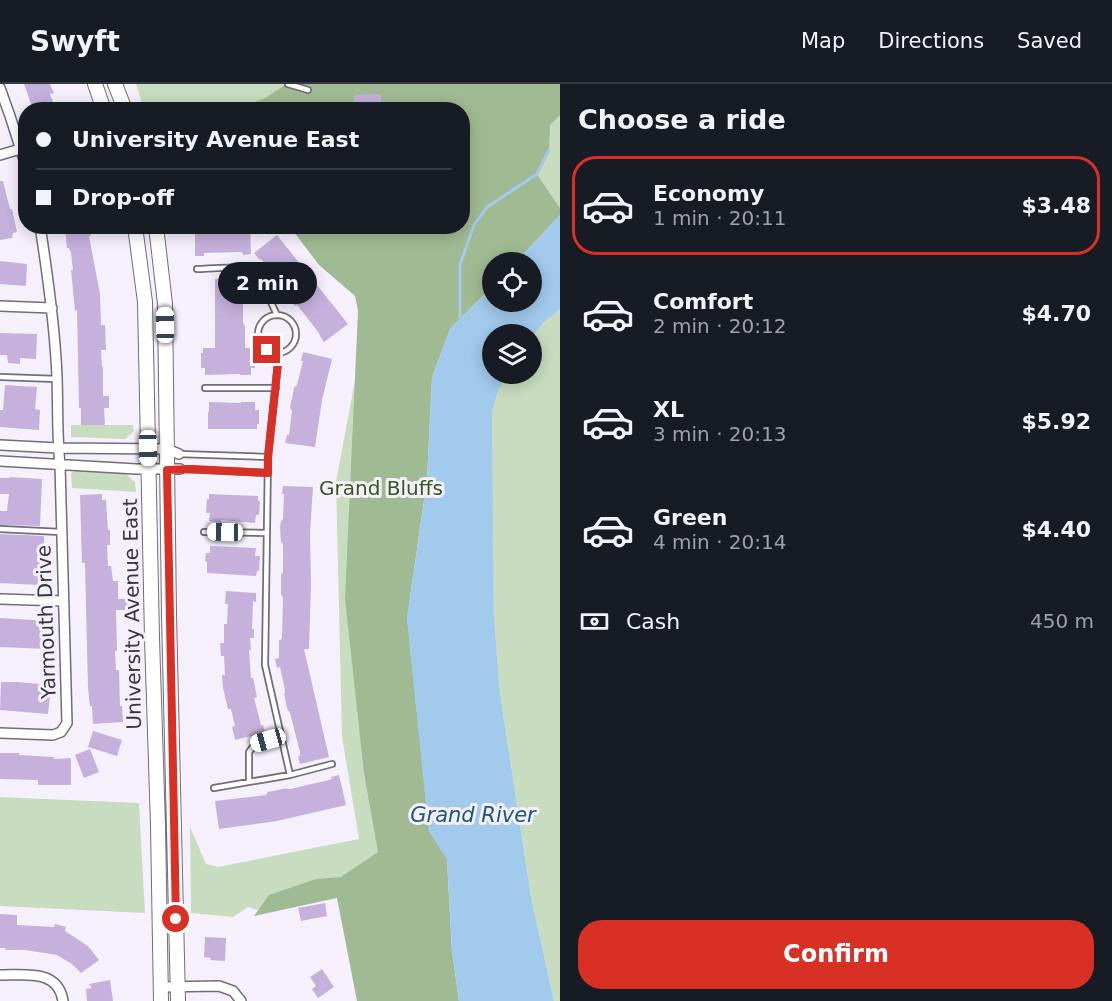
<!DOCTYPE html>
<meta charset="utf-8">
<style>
:root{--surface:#171b24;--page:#242831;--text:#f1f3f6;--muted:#9ea1a6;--line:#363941;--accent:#d93025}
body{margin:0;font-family:"DejaVu Sans",sans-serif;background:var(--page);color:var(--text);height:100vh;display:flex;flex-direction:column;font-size:22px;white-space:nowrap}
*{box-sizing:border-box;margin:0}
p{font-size:20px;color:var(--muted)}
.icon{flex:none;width:33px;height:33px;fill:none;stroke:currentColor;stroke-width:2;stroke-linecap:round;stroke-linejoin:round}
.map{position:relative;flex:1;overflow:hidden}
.panel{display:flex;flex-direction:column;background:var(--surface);width:552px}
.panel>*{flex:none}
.guide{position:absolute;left:18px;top:18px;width:452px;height:132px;border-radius:24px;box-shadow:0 3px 15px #0003;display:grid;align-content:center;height:132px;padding:0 18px;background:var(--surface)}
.buttons{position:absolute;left:482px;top:168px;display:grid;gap:12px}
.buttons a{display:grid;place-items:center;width:60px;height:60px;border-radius:50%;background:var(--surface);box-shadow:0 3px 15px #0003;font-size:30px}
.end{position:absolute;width:27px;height:27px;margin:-14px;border:8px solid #d93025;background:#fff;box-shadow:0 0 0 3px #fff}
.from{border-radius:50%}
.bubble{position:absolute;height:42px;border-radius:21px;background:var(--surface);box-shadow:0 3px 15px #0003;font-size:20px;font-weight:800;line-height:42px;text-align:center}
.car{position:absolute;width:18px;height:36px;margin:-18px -9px;border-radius:8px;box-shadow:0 0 4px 2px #0007;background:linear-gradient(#fff 24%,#345 0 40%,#fff 0 76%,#345 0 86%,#fff 0)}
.guide b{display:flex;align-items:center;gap:21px;height:57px;font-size:22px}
.guide b+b{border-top:2px solid var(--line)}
.guide i{width:15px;height:15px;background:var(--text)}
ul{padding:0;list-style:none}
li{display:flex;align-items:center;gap:18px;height:99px;margin:0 12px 9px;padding:0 6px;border:3px solid transparent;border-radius:24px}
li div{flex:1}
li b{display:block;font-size:22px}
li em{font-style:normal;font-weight:800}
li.selected{border-color:var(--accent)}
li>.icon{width:54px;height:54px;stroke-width:1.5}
h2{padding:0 18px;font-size:27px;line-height:72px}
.pay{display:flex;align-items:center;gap:15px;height:66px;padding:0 18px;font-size:22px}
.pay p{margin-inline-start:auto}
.primary-button{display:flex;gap:12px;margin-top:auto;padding:12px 18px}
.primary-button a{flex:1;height:69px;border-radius:24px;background:var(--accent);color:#fff;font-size:24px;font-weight:800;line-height:69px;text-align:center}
header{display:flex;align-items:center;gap:36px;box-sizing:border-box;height:84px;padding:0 30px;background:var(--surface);border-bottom:2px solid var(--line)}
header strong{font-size:28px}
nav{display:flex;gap:33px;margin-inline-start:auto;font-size:21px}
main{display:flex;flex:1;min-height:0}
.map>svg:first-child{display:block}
.green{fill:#c8ddbf}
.forest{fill:#a0bb93}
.water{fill:#a2caec}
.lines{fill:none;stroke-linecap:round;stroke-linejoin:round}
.stream{stroke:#a2caec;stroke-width:3}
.building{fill:#c5b1dc}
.service-casing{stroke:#726d78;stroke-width:8}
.minor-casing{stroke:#726d78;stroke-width:12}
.secondary-casing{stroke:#726d78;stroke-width:16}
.service{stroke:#fff;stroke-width:4.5}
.minor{stroke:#fff;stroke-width:9}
.secondary{stroke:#fff;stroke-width:14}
.route{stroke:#d93025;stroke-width:8}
.labels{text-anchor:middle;stroke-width:6;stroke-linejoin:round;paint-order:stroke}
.park-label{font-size:20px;fill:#345820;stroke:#f6f0fd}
.street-label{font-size:20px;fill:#37353a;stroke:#f6f0fd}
.water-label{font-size:21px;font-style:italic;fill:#1a5783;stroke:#f6f0fd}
</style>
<header>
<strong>Swyft</strong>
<nav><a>Map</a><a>Directions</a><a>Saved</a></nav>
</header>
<main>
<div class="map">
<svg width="560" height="917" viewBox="0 0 560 917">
<rect width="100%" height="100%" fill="#f6f0fd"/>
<path class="green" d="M136,0H286L267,13L235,26L144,25Z
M560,0V124L537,90Z
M369,221L447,775L261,827L248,823L233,833L191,829L190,743L206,780L218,783L359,755L342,653L336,398Z
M560,225V917H554L531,813L500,609L494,532L492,327L499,304L509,290H531V255L543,239Z
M71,341H133L134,347L125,355L71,353Z
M75,385L122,386L135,398L136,408L72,404L71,390Z
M0,713L139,719L145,829L0,822Z"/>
<path class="forest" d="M286,0H560V31L550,41L549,66L537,90L560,124V131L516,178H492V203L450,245L432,294L427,396L407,534L429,747L447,775L452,867L459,917H357L337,814L254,832L269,811L316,795L341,793L378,768L364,689L345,515L358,227L355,212L319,181L290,143L462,142V26H235L267,13Z"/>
<path class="water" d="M560,131V225L543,239L531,255V250H492V290H509L499,304L492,327L494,532L500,609L531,813L554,917H459L452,867L447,775L429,747L407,534L427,396L432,294L450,245L492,203V218H531V178H516Z"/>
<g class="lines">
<path class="stream" d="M460,235V181L474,141L487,123L537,90L549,66"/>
</g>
<path class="building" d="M24,0H50L54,9L50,10L56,26H33Z
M381,10V26L354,25V11Z
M0,97H3L10,125H12L17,148L13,149L12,154L0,156Z
M76,142H89L91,152H89L100,210L101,241H105L106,266H101L102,283H103V312H109V324H104L105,341H81V324H79L77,226L75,227L71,186H73L71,169L69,164H67L65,145Z
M195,142H250L251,170L243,171V169L240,168L204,169V172H195Z
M277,151L348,240L324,258L320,252L319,249L297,221L295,222L283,206L285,204L262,176L259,175L254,169Z
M0,177L27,180L26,202L0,200Z
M245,194V203H243V239L245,242V264H253V269H255V284H251V291H240V290L205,291V284H201V269H203V264H215V195Z
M0,249L37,250L36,275L20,274V280L8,279L7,271H0Z
M303,268L332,275L322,316L315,363L285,359L287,351H289L292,327L290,324L293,309L294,303H295L297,301L303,277H301Z
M5,301L37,303L35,325L40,326L39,346L0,343V326H3Z
M209,318L241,319V318H255V326H259V340H257V345H208V328H209Z
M10,393L42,395L40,442L0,441V427H7L9,410H0V394H10Z
M283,402L313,403L310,450L311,500L309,565H304L329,673L300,680L298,672H300V668L290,629L289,627H288L286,620L284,609H285V606L280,583L277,584L275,575L279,574V556H281L282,553L283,513L281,510V491L283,488V460L281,458L280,444L281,437L283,435L284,410H282Z
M102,410V416H106L108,446H110V461H107L108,482H111L113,497H118V515H139L138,526H116L117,567H115L116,586H119L120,622H122L123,638L93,640L92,622H90L88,604L85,479H82L80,411Z
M209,410L258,412V417H260L259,431H256L255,439L221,436V438L209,437L210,429H206L207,415H209Z
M0,450L44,452V463H42L40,496H39V501L0,499Z
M210,462L256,464L255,472H260L259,487H257L256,492L207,489V478L205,477L206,469H210Z
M226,507L256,509V518L253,517L252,545H254V554H250L251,566H249L251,594H253L257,613L254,614L261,641H263L265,649L235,656L232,643L235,642L231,625H228L223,604L222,591H225L224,572H221L220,559H224V540H227L228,520H225Z
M0,534L49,537L48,565L0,563Z
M1,598H17L51,601L48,630L0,626Z
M93,647L122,656L117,672L88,663Z
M90,665L99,688L84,694L75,671Z
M0,669H19V671L54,673V675L71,674V701H38V696L0,695Z
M339,691L346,721L277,737L219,745L215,717L266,711L268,708L287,704V705H290L329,696L332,695L331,693Z
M325,819L327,832L301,837L298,824Z
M0,830L17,831V841L54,843L55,840L66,843L65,847L88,862L99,876L81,889L72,880L57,871L25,866H5L6,864H0Z
M205,853L226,854L225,877L210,876L211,874L204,873Z
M322,885L334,903L318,914L312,905L316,902L310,893Z
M110,896L113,917H87L86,905L92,904L89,900Z"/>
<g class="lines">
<defs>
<path id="service" d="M288,0L308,6
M197,185C210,185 244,180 253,189C263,198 271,219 277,231
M258 250a19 19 0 1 1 38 0a19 19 0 1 1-38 0Z
M279,269L268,373L265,581L290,691
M0,293L57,295
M205,304H276
M179,370L268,373
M180,385L268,389
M0,445L61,448
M204,448L267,449
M249,698V668L256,659L281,652
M214,704L290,691L332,680"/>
<path id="minor" d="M0,4L10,32L26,82
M0,71L20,65
M0,222L52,224
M0,361L58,364L167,365L179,370
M0,377L136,385H180
M0,515L63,517
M0,649L53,651L61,648L67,639L60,381C57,352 58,323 57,293C55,243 48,193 40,142
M0,891C25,891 58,885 63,917
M161,903L219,902L233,907L241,917"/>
<path id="secondary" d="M95,0L104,26
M115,0L125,26
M135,142L145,218L152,554L158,742L161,917
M156,142L165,220L169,530L178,917"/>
</defs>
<use href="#service" class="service-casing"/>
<use href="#minor" class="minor-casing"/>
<use href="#secondary" class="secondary-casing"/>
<use href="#service" class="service"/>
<use href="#minor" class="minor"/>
<use href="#secondary" class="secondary"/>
</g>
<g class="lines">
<path class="route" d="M176,835L167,386L192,385L268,389V373L279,269L267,266"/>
</g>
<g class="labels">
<g class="park-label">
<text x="381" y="411">Grand Bluffs</text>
</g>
<g class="street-label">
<text transform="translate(132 530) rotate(-91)" y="7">University Avenue East</text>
<text transform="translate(46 538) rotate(-92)" y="7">Yarmouth Drive</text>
</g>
<g class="water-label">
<text x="473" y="738">Grand River</text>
</g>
</g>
</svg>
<div class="buttons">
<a><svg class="icon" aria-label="locate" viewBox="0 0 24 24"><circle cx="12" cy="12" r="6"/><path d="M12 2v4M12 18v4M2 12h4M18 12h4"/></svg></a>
<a><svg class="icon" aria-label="layers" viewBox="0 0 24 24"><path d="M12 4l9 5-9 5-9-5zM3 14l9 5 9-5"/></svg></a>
</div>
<i class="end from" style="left:176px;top:835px"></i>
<i class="end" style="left:267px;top:266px"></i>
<div class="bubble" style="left:218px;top:178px;width:99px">2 min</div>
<i class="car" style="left:165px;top:241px;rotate:359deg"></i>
<i class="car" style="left:148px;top:364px;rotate:179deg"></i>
<i class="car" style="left:225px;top:448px;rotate:271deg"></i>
<i class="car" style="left:268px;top:656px;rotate:254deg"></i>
<div class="guide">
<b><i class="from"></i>University Avenue East</b>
<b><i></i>Drop-off</b>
</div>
</div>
<section class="panel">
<h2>Choose a ride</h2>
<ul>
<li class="selected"><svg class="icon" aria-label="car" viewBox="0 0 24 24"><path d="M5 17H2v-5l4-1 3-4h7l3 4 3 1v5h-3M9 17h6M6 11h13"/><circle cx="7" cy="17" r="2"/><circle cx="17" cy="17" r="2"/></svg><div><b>Economy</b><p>1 min · 20:11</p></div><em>$3.48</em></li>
<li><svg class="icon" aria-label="car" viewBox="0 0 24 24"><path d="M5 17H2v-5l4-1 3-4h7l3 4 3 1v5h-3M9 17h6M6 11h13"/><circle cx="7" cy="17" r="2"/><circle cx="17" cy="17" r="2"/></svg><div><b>Comfort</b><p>2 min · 20:12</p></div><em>$4.70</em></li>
<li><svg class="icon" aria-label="car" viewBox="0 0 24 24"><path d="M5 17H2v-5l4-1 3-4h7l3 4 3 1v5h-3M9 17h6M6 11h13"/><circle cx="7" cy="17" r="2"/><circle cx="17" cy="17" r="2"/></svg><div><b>XL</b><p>3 min · 20:13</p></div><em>$5.92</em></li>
<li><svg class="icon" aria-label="car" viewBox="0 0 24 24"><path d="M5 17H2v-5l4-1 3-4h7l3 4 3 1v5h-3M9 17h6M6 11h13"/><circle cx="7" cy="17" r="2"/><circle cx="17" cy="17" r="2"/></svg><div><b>Green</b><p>4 min · 20:14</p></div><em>$4.40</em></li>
</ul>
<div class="pay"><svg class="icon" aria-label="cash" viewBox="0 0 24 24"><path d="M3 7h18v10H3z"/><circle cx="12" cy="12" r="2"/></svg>Cash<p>450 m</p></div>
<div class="primary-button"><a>Confirm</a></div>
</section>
</main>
